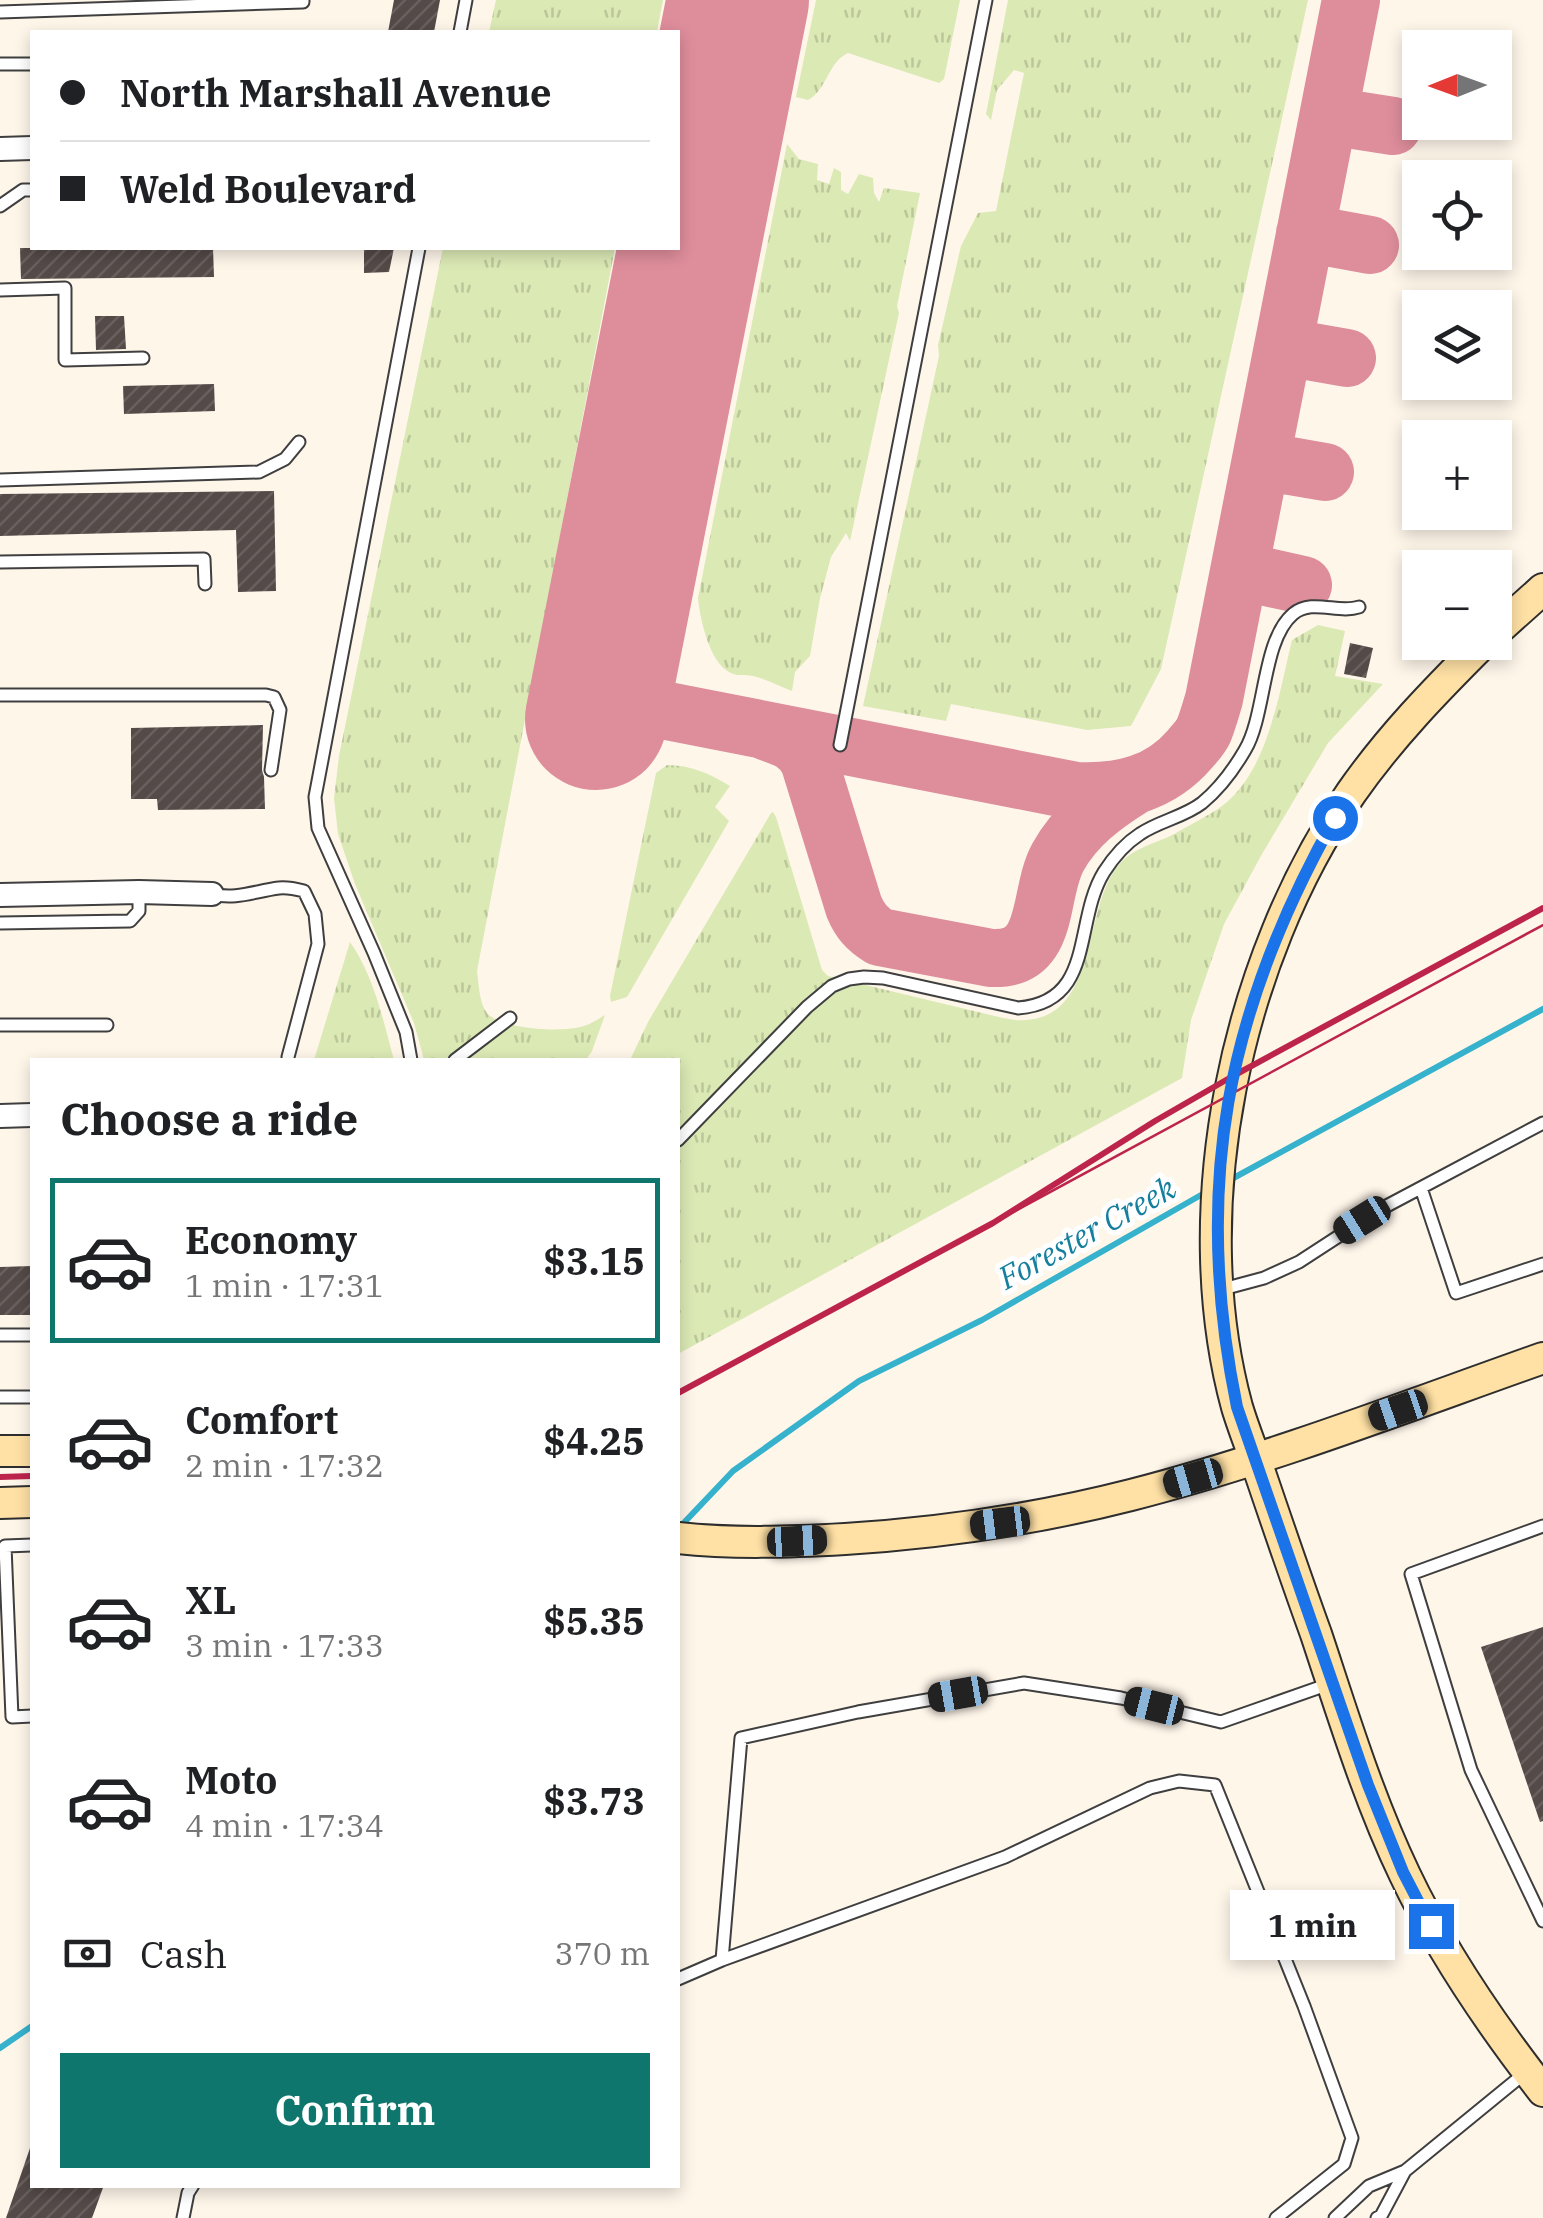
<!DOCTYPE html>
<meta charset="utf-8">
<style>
:root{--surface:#fff;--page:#f6f6f6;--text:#202124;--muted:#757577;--line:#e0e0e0;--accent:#0f766e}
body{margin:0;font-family:"IBM Plex Serif",serif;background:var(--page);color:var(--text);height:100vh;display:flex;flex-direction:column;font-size:38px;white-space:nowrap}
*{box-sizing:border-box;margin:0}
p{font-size:32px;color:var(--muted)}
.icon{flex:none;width:55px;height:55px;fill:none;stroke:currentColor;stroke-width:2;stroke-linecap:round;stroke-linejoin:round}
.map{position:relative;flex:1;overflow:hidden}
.sheet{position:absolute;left:30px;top:1058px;width:650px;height:1130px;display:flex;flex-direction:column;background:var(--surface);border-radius:0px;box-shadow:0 5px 15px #0003}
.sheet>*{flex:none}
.banner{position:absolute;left:30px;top:30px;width:650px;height:220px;border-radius:0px;box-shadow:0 5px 15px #0003;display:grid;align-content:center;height:220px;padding:0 30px;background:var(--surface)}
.needle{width:65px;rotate:269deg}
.tools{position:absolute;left:1402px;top:30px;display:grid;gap:20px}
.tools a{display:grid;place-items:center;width:110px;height:110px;border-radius:0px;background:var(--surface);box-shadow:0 5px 15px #0003;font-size:50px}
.end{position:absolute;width:45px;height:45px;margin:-22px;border:12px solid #1a73e8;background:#fff;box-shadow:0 0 0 5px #fff}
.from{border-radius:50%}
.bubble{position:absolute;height:70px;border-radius:0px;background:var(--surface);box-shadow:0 5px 15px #0003;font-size:32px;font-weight:700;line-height:70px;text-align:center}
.car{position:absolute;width:30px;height:60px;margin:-30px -15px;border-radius:12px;box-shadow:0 0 8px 2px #0007;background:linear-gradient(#222 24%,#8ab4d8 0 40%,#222 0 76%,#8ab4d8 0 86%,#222 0)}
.banner b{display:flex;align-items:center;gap:35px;height:95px;font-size:38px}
.banner b+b{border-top:2px solid var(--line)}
.banner i{width:25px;height:25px;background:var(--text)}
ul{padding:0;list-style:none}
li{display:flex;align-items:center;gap:30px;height:165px;margin:0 20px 15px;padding:0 10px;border:5px solid transparent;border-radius:0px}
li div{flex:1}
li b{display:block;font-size:38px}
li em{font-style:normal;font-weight:700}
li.selected{border-color:var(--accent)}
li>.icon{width:90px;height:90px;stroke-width:1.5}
h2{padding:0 30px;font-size:45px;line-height:120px}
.pay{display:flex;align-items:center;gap:25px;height:110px;padding:0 30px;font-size:38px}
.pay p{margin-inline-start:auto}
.action{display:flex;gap:20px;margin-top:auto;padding:20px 30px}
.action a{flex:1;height:115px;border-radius:0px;background:var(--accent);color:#fff;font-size:40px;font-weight:700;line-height:115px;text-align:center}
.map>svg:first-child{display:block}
.grass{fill:url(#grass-tufts)}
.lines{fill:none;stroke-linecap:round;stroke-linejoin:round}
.stream{stroke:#36b2cd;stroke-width:6}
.taxiway{stroke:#de8d9b;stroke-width:58}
.runway{stroke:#de8d9b;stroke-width:142}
.building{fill:url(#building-hatch)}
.service-casing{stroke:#3f3f3f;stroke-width:15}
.minor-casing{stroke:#3f3f3f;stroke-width:26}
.secondary-casing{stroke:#2e2e2e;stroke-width:34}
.service{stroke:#fff;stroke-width:11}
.minor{stroke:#fff;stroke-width:22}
.secondary{stroke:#ffe1a5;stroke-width:30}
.tram{stroke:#bc244c;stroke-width:2.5}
.rail{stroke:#bc244c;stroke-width:6}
.route{stroke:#1a73e8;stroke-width:12}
.labels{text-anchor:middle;stroke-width:10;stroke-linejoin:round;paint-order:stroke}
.water-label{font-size:32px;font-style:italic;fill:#157f9d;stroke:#fff}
</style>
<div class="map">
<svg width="1543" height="2218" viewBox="0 0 1543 2218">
<defs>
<pattern id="grass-tufts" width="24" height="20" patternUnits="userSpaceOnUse" patternTransform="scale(2.5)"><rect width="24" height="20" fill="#dbe9b5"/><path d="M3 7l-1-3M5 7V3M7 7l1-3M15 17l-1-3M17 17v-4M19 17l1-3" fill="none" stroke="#bbc79a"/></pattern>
<pattern id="building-hatch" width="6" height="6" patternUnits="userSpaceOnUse" patternTransform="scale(2.5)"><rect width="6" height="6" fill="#544a48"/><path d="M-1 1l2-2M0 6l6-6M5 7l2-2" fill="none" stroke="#68605e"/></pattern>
</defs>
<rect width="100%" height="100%" fill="#fff6ea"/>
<path class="grass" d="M496,0H663L657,32H489Z
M816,0H960L944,79L939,83L848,53C828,62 827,90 808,100L796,97Z
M1008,0H1308L1161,669L1131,726L1087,730L951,704L946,721L863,706L939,356L938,345L961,246L978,213L996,211L1024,73L1014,70L997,90L991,120L986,114Z
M787,144L799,159L818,164L817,180L829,184L834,168L841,172V190L848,194L859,174L873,178L874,193L879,202L884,188L920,193L897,306L899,313L850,541L846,533L831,557L820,598L810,656L795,672L792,691C779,686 766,679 753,676C744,674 737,677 729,672C709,661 700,619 698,598Z
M443,248H615L477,971C479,984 479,1007 490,1016C508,1029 563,1033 584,1026C591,1024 598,1019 605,1015L592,1051L586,1060H424L414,1023L355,884L338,834L334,798L339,756Z
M1318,625L1345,631L1335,676L1383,684L1328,743L1262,854L1224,924L1191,1020L1182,1078L678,1354V1060H630L648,1022L771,813L773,812L776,817L822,970L828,976L1003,1018C1010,1019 1018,1021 1025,1020C1095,1017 1084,918 1113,873C1129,847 1152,846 1176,833C1191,824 1208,816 1222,806C1268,772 1279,693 1292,640Z
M667,765C690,765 711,774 730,786L715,807L729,821L627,997L611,1002L610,996L656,773Z
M350,942C374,976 383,1020 394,1060H314Z"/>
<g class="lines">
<path class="stream" d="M1228,1181L1543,1009
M678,1529L733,1471L859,1381L982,1320L1208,1191
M0,2048L32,2026"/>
<path class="taxiway" d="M1329,116L1393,126
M1305,233L1370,245
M1284,347L1347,358
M1261,461L1325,472
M1239,571L1303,585
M601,698L1076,791C1121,793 1160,784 1190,749C1195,743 1201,737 1204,730C1208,720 1211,709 1214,699L1351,0
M765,731C785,738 799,742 809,761L854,907C860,921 867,929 880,937L991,958C1052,961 1037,895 1058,857C1075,826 1103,805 1132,787"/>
<path class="runway" d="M596,719L738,0"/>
</g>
<path class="building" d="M394,0H440L434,32H388Z
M20,248H213L214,277L21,279Z
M364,248H394L389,272L364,273Z
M95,316H124L126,349L96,350Z
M214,384L215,411L124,414L123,386Z
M274,491L276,591L238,592L236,530L0,536V494Z
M1350,643L1373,648L1366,678L1344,674Z
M263,725L262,770L264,777L265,809L158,810L157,799H131V728Z
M32,1266V1315H0V1267Z
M1543,1627V1821L1540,1822L1481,1647Z
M30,2148H32V2185H104L92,2218H6Z"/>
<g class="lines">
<defs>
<path id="service" d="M0,12L303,2V0
M460,32L466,0
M0,64H32
M0,206L23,190H32
M0,290L65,288V360L143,358
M0,480L259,472L285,459L299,442
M0,562L204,559L205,584
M0,695H266L274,697L280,710L271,770
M840,745L986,0
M212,894C236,900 255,891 279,888C288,887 296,889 304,891L315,914L318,944L288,1057
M0,923L130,921L139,911V892
M0,1025H107
M411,1060L406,1032L374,953L318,828L315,797L419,248
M455,1060L510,1018
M678,1140L807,1007L832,986L849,979L864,977L883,978L1018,1008C1096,1002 1073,922 1104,872C1113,858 1126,843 1140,834C1159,821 1184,817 1202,803C1219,789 1234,769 1245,750C1266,715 1262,640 1293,614C1312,598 1338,614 1359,607
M1421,1188L1456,1293L1543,1264
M1223,1289L1264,1278L1299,1262L1379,1210L1543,1123
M0,1335H32
M0,1397H32
M1543,1526L1411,1574L1471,1770L1543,1921
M32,1545L5,1546L12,1717L32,1716
M678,1979L722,1960
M183,2218L188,2193L193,2185
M1276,2218L1344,2164L1352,2138L1304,2006L1215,1785L1179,1781L1150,1788L1005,1857L722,1960L741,1738L858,1712L1024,1683L1121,1698L1221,1722L1332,1683
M1335,2218L1369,2186L1405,2171L1525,2073
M1377,2218L1381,2216L1405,2171"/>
<path id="minor" d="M0,149L32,148
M0,895L139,892L212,894
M0,1116L32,1115"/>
<path id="secondary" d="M1495,632L1543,589
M1484,642C1436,690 1390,737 1351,793C1236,960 1183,1209 1237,1407C1243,1427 1251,1447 1258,1467C1277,1523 1296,1579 1316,1634C1343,1715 1368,1798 1405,1875C1442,1953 1490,2023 1543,2091
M0,1451H32
M0,1503L32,1502
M678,1538C733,1544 789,1542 845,1539C941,1533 1037,1519 1131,1495C1271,1459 1407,1406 1543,1358"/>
</defs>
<use href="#service" class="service-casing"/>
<use href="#minor" class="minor-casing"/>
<use href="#secondary" class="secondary-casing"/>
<use href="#service" class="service"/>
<use href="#minor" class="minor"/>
<use href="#secondary" class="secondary"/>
<path class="tram" d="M993,1223L1543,925"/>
<path class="rail" d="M678,1393L993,1223L1155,1121L1233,1076L1543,908
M0,1477L32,1476"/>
</g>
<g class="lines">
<path class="route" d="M1335,818C1226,1011 1192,1188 1237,1407L1368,1785L1403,1872L1431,1926"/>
</g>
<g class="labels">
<g class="water-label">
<text transform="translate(1087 1233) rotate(-29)" y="11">Forester Creek</text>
</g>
</g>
</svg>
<div class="tools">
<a><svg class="needle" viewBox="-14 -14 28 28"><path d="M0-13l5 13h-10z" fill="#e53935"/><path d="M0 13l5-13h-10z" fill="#757577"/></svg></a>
<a><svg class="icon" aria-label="locate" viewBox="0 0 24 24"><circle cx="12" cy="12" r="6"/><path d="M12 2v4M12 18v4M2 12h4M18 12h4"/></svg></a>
<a><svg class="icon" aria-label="layers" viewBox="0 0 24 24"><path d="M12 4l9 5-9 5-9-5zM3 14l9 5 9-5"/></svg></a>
<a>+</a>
<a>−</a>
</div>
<i class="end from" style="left:1335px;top:818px"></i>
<i class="end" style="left:1431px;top:1926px"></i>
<div class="bubble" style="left:1230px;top:1890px;width:165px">1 min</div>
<i class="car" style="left:1362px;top:1220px;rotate:238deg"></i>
<i class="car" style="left:1398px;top:1410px;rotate:251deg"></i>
<i class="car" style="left:1193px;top:1478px;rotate:254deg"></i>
<i class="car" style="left:1000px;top:1523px;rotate:263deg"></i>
<i class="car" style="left:797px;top:1541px;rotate:87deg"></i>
<i class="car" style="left:958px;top:1694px;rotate:260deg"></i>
<i class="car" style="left:1154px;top:1706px;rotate:284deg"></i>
<div class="banner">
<b><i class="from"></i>North Marshall Avenue</b>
<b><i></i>Weld Boulevard</b>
</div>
<section class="sheet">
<h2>Choose a ride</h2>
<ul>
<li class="selected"><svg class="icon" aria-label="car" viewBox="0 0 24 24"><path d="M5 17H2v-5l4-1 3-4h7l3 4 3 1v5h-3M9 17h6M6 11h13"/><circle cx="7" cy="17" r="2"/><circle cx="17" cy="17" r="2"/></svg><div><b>Economy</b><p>1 min · 17:31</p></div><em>$3.15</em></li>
<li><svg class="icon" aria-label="car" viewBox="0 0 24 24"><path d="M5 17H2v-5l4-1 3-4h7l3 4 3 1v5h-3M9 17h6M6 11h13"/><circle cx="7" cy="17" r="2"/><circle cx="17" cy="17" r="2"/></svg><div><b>Comfort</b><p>2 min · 17:32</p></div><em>$4.25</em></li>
<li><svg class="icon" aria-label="car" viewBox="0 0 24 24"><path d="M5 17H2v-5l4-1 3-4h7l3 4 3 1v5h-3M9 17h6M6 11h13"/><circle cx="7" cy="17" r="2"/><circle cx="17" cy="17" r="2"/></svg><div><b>XL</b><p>3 min · 17:33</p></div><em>$5.35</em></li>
<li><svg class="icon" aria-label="car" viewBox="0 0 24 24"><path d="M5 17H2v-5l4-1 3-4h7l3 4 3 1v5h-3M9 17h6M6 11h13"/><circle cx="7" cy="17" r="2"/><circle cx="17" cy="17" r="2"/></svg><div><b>Moto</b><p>4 min · 17:34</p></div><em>$3.73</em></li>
</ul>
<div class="pay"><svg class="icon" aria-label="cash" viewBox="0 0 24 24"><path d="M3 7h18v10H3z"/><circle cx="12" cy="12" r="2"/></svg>Cash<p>370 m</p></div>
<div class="action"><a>Confirm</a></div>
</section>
</div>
